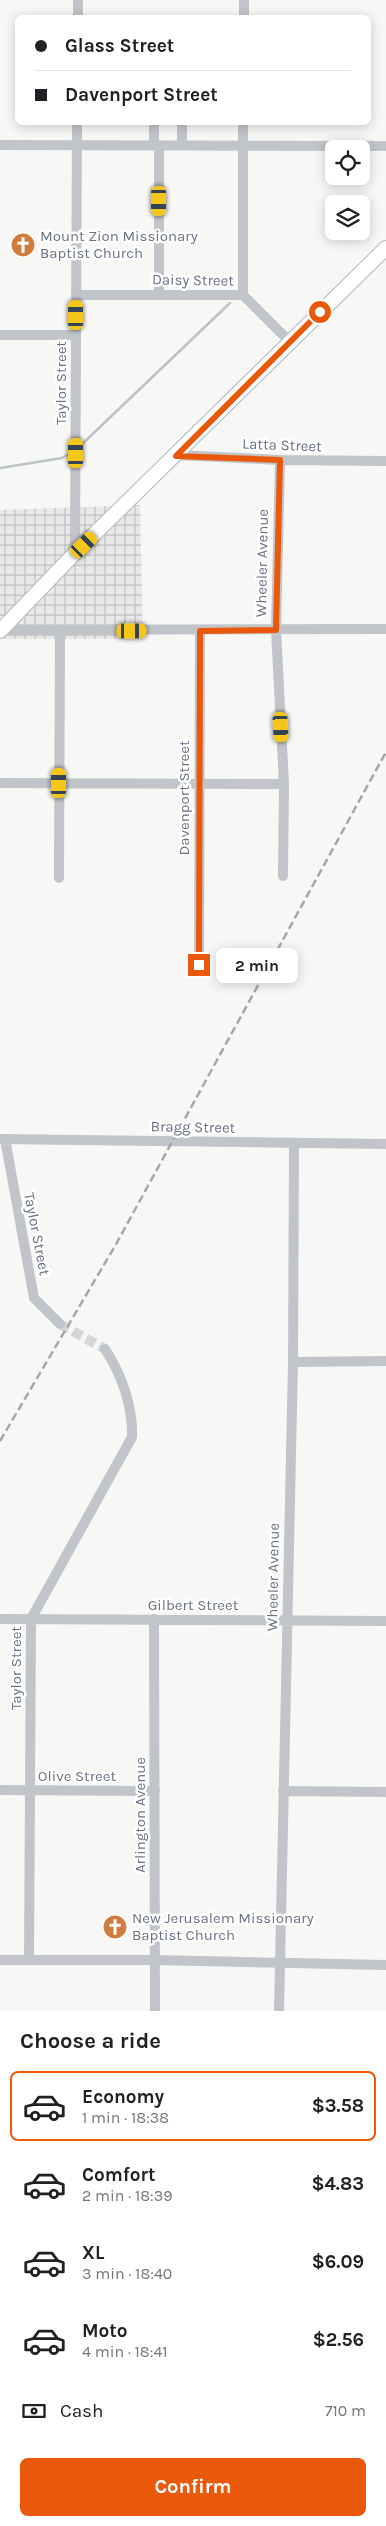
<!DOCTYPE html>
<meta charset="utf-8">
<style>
:root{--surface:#fff;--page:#f2f2f2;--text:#202124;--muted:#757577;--line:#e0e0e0;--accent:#ea580c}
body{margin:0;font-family:Karla,sans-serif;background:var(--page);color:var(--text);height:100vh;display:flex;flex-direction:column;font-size:19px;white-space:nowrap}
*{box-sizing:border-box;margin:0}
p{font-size:16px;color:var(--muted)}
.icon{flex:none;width:28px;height:28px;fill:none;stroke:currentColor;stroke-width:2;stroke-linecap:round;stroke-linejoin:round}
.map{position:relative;height:2011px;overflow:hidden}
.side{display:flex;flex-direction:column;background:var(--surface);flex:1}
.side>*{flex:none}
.guide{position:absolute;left:15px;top:15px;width:356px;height:110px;border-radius:8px;box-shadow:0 2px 12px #0003;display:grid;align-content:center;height:110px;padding:0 20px;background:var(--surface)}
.controls{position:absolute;left:325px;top:140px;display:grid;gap:10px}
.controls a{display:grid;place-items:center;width:45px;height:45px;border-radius:8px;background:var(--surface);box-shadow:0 2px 12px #0003;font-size:25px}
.end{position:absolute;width:22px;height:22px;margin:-11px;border:6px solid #ea580c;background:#fff;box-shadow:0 0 0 2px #fff}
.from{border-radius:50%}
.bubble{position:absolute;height:35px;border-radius:8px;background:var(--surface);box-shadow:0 2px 12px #0003;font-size:16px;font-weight:700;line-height:35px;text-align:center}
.car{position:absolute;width:15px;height:30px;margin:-15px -8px;border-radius:6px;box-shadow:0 0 4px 1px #0007;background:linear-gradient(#f5c518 24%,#345 0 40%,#f5c518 0 76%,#345 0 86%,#f5c518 0)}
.guide b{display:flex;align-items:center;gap:18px;height:48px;font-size:19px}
.guide b+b{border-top:1px solid var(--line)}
.guide i{width:12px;height:12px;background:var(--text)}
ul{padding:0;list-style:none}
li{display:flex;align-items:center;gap:15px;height:70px;margin:0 10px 8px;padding:0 10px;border:2px solid transparent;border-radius:8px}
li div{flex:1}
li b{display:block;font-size:19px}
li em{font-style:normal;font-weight:700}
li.active{border-color:var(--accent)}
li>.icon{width:45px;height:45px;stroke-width:1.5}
h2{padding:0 20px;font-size:22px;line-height:60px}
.pay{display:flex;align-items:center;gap:12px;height:55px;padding:0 20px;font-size:19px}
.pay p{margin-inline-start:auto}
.primary-button{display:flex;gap:10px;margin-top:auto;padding:10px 20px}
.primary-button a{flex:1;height:58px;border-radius:8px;background:var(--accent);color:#fff;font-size:20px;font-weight:700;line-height:58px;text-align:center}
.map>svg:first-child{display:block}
.industrial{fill:url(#industrial-grid)}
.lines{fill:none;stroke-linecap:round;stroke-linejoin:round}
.stream{stroke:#bbc2c8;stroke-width:2.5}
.street-tunnel{stroke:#d4d7d8;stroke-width:10;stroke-dasharray:10 5;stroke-linecap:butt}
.secondary-casing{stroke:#b4b7bc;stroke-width:16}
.street{stroke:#c1c4c8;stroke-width:10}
.secondary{stroke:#fff;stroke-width:14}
.rail{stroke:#a3a7ad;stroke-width:2.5;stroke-dasharray:8 4;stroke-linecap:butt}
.route{stroke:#ea580c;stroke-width:6}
.labels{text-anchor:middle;stroke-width:5;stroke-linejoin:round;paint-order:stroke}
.poi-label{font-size:15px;fill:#6a7383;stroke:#fff;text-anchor:start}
.street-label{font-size:15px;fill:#6a7383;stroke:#fff}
</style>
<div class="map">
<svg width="386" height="2011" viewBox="0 0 386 2011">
<defs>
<pattern id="industrial-grid" width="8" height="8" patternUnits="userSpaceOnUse" patternTransform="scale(1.25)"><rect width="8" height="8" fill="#e8e8e8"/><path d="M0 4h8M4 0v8" fill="none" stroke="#c0c0c1"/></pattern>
</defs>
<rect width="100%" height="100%" fill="#f7f8f5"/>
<path class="industrial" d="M140,505L143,639H0V510Z"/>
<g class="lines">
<path class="stream" d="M79,447L230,303
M0,468L62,458L72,452"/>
<path class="street-tunnel" d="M60,1324L105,1349"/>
<defs>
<path id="secondary" d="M0,631L75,553L386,248"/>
</defs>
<use href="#secondary" class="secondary-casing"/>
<path class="street" d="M78,18V0
M244,18V0
M182,122V145
M0,145L386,146
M154,145V122
M159,294V145
M76,295H243L290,342
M243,295V122
M0,335H76
M176,455L280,460L386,461
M280,460L276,630L284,784L283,876
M75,553L77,122
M0,630L386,629
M0,783L284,784
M59,878L60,630
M199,965L200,631
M0,1139L386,1144
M5,1139L34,1298L60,1324
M293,1362L386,1361
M0,1619L386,1621
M154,1619L155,2011
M0,1790L155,1791
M283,1791L386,1792
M0,1960H154L386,1965
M29,1960L31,1619L132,1437C133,1407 122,1375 105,1349
M279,2011L293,1362L294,1144"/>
<use href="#secondary" class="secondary"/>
<path class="rail" d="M0,1441L115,1246L386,752"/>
</g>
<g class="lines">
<path class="route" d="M199,965L200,631L276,630L280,460L176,456L320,312"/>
</g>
<defs>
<symbol id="church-disc" viewBox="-11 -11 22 22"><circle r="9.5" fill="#cf7c3e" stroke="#fff"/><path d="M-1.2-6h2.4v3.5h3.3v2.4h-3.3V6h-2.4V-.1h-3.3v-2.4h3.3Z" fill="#fff"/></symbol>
</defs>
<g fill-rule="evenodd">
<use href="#church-disc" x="9" y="231" width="28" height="28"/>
<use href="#church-disc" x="101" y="1913" width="28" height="28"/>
</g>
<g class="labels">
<g class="poi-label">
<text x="40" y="241">Mount Zion Missionary<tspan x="40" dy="17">Baptist Church</tspan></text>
<text x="132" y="1923">New Jerusalem Missionary<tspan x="132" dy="17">Baptist Church</tspan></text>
</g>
<g class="street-label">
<text transform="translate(193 280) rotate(1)" y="5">Daisy Street</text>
<text transform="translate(61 383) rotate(-90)" y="5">Taylor Street</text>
<text transform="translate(282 445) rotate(2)" y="5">Latta Street</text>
<text transform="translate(262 563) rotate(-89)" y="5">Wheeler Avenue</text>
<text transform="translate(184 798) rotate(-90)" y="5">Davenport Street</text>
<text transform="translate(193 1127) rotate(1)" y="5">Bragg Street</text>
<text transform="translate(37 1234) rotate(79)" y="5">Taylor Street</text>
<text transform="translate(273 1577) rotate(-89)" y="5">Wheeler Avenue</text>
<text x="193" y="1610">Gilbert Street</text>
<text transform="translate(16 1668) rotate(-90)" y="5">Taylor Street</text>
<text x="77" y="1781">Olive Street</text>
<text transform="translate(140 1815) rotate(-90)" y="5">Arlington Avenue</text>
</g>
</g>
</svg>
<div class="controls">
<a><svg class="icon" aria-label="locate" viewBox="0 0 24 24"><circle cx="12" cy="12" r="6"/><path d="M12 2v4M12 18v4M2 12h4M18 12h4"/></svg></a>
<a><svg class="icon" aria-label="layers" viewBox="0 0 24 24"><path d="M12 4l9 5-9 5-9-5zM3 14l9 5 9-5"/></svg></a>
</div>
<i class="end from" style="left:320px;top:312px"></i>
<i class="end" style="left:199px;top:965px"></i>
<div class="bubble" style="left:216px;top:948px;width:82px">2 min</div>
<i class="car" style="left:159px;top:201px;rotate:180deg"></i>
<i class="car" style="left:76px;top:315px;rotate:0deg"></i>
<i class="car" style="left:76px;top:453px;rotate:0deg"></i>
<i class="car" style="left:84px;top:545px;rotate:46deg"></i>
<i class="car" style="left:132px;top:631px;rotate:90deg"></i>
<i class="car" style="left:281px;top:727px;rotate:177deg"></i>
<i class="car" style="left:59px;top:783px;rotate:0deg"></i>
<div class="guide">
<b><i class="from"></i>Glass Street</b>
<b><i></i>Davenport Street</b>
</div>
</div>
<section class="side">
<h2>Choose a ride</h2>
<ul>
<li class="active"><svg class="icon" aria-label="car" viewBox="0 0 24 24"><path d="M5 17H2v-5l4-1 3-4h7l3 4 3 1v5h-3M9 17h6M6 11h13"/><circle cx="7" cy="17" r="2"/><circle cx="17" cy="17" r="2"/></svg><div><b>Economy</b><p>1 min · 18:38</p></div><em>$3.58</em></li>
<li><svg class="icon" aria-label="car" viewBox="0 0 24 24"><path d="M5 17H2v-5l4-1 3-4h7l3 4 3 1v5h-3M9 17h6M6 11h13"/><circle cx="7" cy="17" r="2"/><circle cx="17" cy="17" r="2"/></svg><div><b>Comfort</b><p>2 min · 18:39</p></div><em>$4.83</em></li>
<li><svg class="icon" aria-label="car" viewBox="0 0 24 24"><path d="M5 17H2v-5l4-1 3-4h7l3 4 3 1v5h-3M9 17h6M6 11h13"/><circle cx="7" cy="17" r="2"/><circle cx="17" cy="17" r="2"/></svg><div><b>XL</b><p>3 min · 18:40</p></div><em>$6.09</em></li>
<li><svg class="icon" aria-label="car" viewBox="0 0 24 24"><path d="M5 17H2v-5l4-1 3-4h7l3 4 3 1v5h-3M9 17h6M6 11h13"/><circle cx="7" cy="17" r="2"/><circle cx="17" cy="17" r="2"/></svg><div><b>Moto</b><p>4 min · 18:41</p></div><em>$2.56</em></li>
</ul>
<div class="pay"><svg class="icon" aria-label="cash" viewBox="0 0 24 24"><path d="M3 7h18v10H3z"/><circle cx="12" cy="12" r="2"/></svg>Cash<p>710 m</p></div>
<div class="primary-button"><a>Confirm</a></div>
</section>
